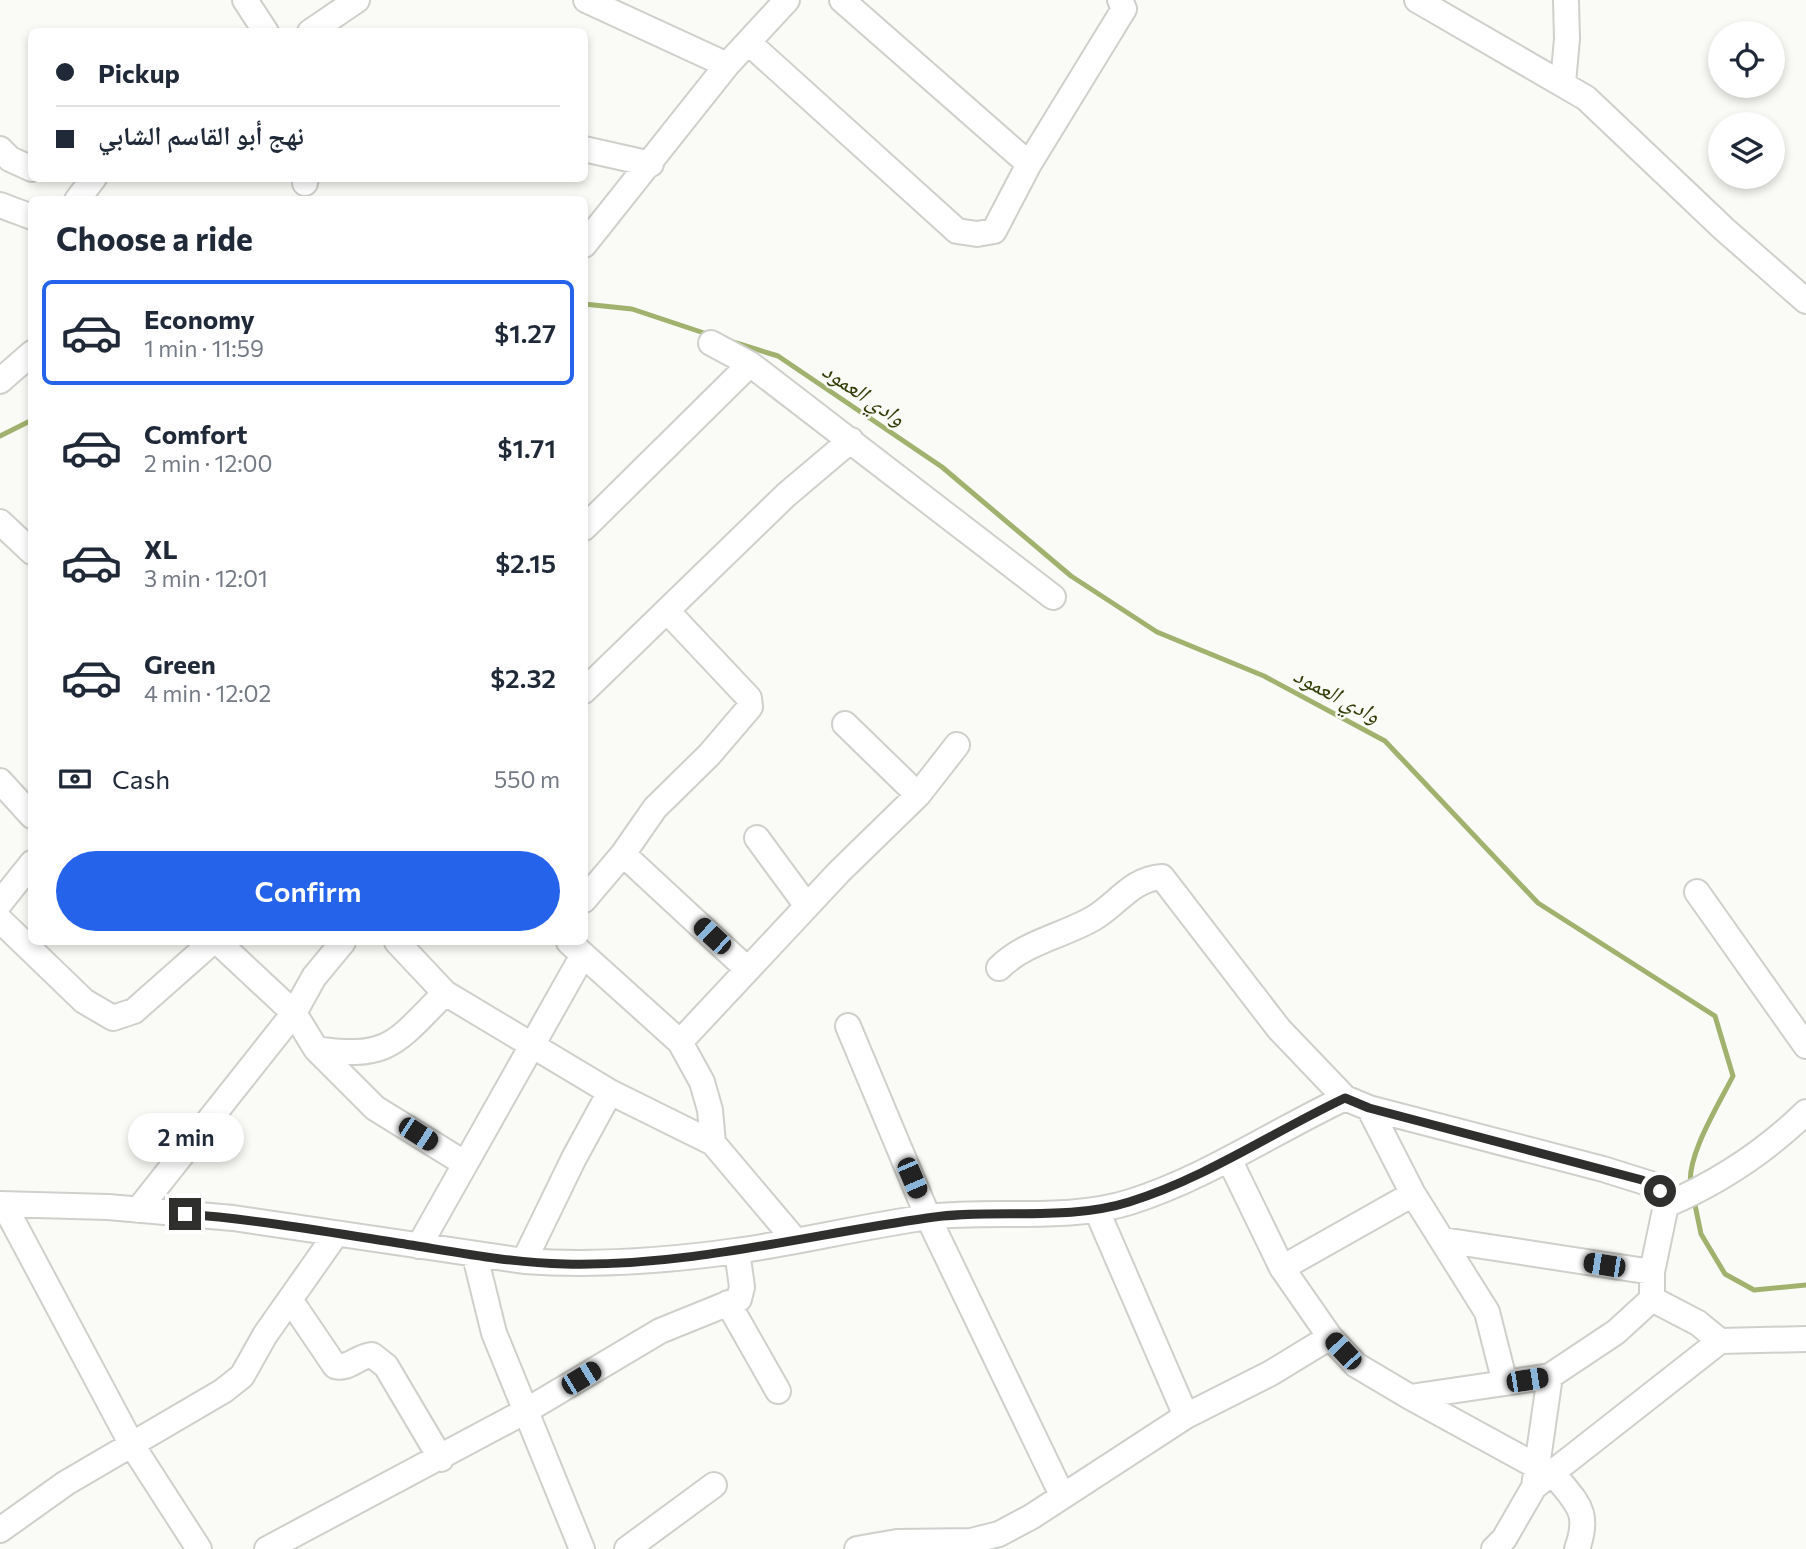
<!DOCTYPE html>
<meta charset="utf-8">
<style>
:root{--surface:#fff;--page:#f2f2f3;--text:#1f2937;--muted:#747a83;--line:#e0e1e3;--accent:#2563eb}
body{margin:0;font-family:Commissioner,"Noto Naskh Arabic",sans-serif;background:var(--page);color:var(--text);height:100vh;display:flex;flex-direction:column;font-size:26px;white-space:nowrap}
*{box-sizing:border-box;margin:0}
p{font-size:23px;color:var(--muted)}
.icon{flex:none;width:38px;height:38px;fill:none;stroke:currentColor;stroke-width:2;stroke-linecap:round;stroke-linejoin:round}
.map{position:relative;flex:1;overflow:hidden}
.drawer{position:absolute;left:28px;top:196px;width:560px;height:749px;display:flex;flex-direction:column;background:var(--surface);border-radius:10px;box-shadow:0 4px 10px #0003}
.drawer>*{flex:none}
.top-card{position:absolute;left:28px;top:28px;width:560px;height:154px;border-radius:10px;box-shadow:0 4px 10px #0003;display:grid;align-content:center;height:154px;padding:0 28px;background:var(--surface)}
.tools{position:absolute;left:1708px;top:21px;display:grid;gap:14px}
.tools a{display:grid;place-items:center;width:77px;height:77px;border-radius:50%;background:var(--surface);box-shadow:0 4px 10px #0003;font-size:35px}
.end{position:absolute;width:32px;height:32px;margin:-16px;border:9px solid #2f302e;background:#fff;box-shadow:0 0 0 4px #fff}
.from{border-radius:50%}
.bubble{position:absolute;height:49px;border-radius:24px;background:var(--surface);box-shadow:0 4px 10px #0003;font-size:23px;font-weight:600;line-height:49px;text-align:center}
.car{position:absolute;width:21px;height:42px;margin:-21px -10px;border-radius:9px;box-shadow:0 0 5px 2px #0007;background:linear-gradient(#222 24%,#8ab4d8 0 40%,#222 0 76%,#8ab4d8 0 86%,#222 0)}
.top-card b{display:flex;align-items:center;gap:24px;height:66px;font-size:26px}
.top-card b+b{border-top:2px solid var(--line)}
.top-card i{width:18px;height:18px;background:var(--text)}
ul{padding:0;list-style:none}
li{display:flex;align-items:center;gap:21px;height:105px;margin:0 14px 10px;padding:0 14px;border:4px solid transparent;border-radius:10px}
li div{flex:1}
li b{display:block;font-size:26px}
li em{font-style:normal;font-weight:600}
li.current{border-color:var(--accent)}
li>.icon{width:63px;height:63px;stroke-width:1.5}
h2{padding:0 28px;font-size:32px;line-height:84px}
.pay{display:flex;align-items:center;gap:18px;height:77px;padding:0 28px;font-size:26px}
.pay p{margin-inline-start:auto}
.action{display:flex;gap:14px;margin-top:auto;padding:14px 28px}
.action a{flex:1;height:80px;border-radius:42px;background:var(--accent);color:#fff;font-size:28px;font-weight:600;line-height:80px;text-align:center}
.map>svg:first-child{display:block}
.lines{fill:none;stroke-linecap:round;stroke-linejoin:round}
.stream{stroke:#a0b26d;stroke-width:5}
.minor-casing{stroke:#ced0cb;stroke-width:28}
.minor{stroke:#fff;stroke-width:24}
.route{stroke:#2f302e;stroke-width:9}
.labels{text-anchor:middle;stroke-width:5;stroke-linejoin:round;paint-order:stroke}
.water-label{font-size:23px;font-style:italic;fill:#323d07;stroke:#fafbf6}
</style>
<div class="map">
<svg width="1806" height="1549" viewBox="0 0 1806 1549">
<rect width="100%" height="100%" fill="#fafbf6"/>
<g class="lines">
<path class="stream" d="M584,304L632,309L710,335
M733,342L778,356L942,467L1071,576L1157,632L1264,676L1385,741L1538,903L1715,1016L1733,1076C1719,1104 1685,1158 1691,1187
M0,436L32,420
M1694,1200L1701,1234L1725,1274L1754,1290L1806,1285"/>
<defs>
<path id="minor" d="M245,0L266,32
M586,0L727,65
M842,0L1029,164
M1417,0L1586,98L1724,229L1806,301
M310,32L357,0
M749,43L957,231L977,234L994,231L1029,164L1124,9L1120,0
M1563,83L1567,39L1566,0
M0,149L10,159L32,169
M584,149L651,164
M305,183L306,178
M77,200L94,178
M0,205L32,217
M584,245L727,65L787,0
M711,343L750,364L1053,597
M0,381L32,353
M0,522L32,552
M584,528L750,364
M584,691L786,495L851,440
M845,724L918,795
M0,781L32,816
M757,838L807,906
M623,854L747,969
M1697,892L1806,1046
M584,900L623,854L655,808L709,755L750,707L749,698L668,612
M0,903L32,863
M0,920L84,1001L113,1018L134,1011L212,942
M218,942L294,1013L316,1049L375,1108L464,1163
M397,942L445,993L610,1092L713,1143L795,1240
M569,942L680,1042L702,1082L710,1110L713,1143
M999,968C1025,942 1063,936 1094,918C1118,904 1131,879 1162,877L1279,1029L1345,1098
M848,1026L928,1217L1062,1495
M680,1042L839,872L918,795L957,745
M316,1049C390,1060 396,1042 445,993
M0,1204L108,1207L233,1218L524,1261C594,1266 665,1261 736,1251C800,1242 864,1226 929,1217C995,1209 1066,1222 1130,1202C1206,1178 1273,1132 1345,1098L1369,1108L1603,1169L1654,1185L1660,1191L1666,1205L1652,1272V1299L1616,1332L1550,1376L1505,1383L1487,1312L1413,1194L1369,1108
M4,1205L132,1445L199,1549
M1666,1205C1717,1183 1766,1151 1806,1112
M138,1210L294,1013L314,977L343,942
M1097,1211L1186,1416L1271,1373L1330,1337L1282,1268L1229,1159
M1443,1240L1652,1272
M419,1246L583,955
M475,1256L494,1333L582,1549
M524,1261L574,1158L610,1092
M1282,1268L1413,1194
M1652,1299L1698,1323L1720,1341
M291,1301L335,1366C348,1370 358,1356 372,1355L386,1366L441,1459
M728,1303L778,1391
M1330,1337L1356,1365L1410,1397L1505,1383
M1550,1376L1534,1487L1720,1341L1806,1339
M1410,1397L1536,1466
M1553,1473C1576,1503 1591,1510 1577,1549
M0,1530L66,1483L223,1391L242,1376L265,1335L336,1234
M267,1549L524,1412L660,1331L739,1299L742,1287L737,1251
M627,1549L714,1485
M857,1549L897,1542L971,1541L999,1534L1031,1517L1186,1416
M1494,1549L1504,1539L1534,1487"/>
</defs>
<use href="#minor" class="minor-casing"/>
<use href="#minor" class="minor"/>
</g>
<g class="lines">
<path class="route" d="M185,1214C263,1220 340,1234 417,1246C466,1254 515,1263 565,1264C687,1267 807,1235 927,1218C994,1208 1065,1222 1129,1202C1206,1178 1273,1132 1345,1098L1369,1108L1642,1180L1660,1191"/>
</g>
<g class="labels">
<g class="water-label">
<text transform="translate(864 394) rotate(34)" y="8">وادي العمود</text>
<text transform="translate(1337 695) rotate(28)" y="8">وادي العمود</text>
</g>
</g>
</svg>
<div class="tools">
<a><svg class="icon" aria-label="locate" viewBox="0 0 24 24"><circle cx="12" cy="12" r="6"/><path d="M12 2v4M12 18v4M2 12h4M18 12h4"/></svg></a>
<a><svg class="icon" aria-label="layers" viewBox="0 0 24 24"><path d="M12 4l9 5-9 5-9-5zM3 14l9 5 9-5"/></svg></a>
</div>
<i class="end from" style="left:1660px;top:1191px"></i>
<i class="end" style="left:185px;top:1214px"></i>
<div class="bubble" style="left:128px;top:1113px;width:116px">2 min</div>
<i class="car" style="left:712px;top:936px;rotate:313deg"></i>
<i class="car" style="left:418px;top:1134px;rotate:123deg"></i>
<i class="car" style="left:912px;top:1178px;rotate:157deg"></i>
<i class="car" style="left:1604px;top:1265px;rotate:279deg"></i>
<i class="car" style="left:1343px;top:1351px;rotate:317deg"></i>
<i class="car" style="left:581px;top:1378px;rotate:59deg"></i>
<i class="car" style="left:1527px;top:1380px;rotate:81deg"></i>
<div class="top-card">
<b><i class="from"></i>Pickup</b>
<b><i></i>نهج أبو القاسم الشابي</b>
</div>
<section class="drawer">
<h2>Choose a ride</h2>
<ul>
<li class="current"><svg class="icon" aria-label="car" viewBox="0 0 24 24"><path d="M5 17H2v-5l4-1 3-4h7l3 4 3 1v5h-3M9 17h6M6 11h13"/><circle cx="7" cy="17" r="2"/><circle cx="17" cy="17" r="2"/></svg><div><b>Economy</b><p>1 min · 11:59</p></div><em>$1.27</em></li>
<li><svg class="icon" aria-label="car" viewBox="0 0 24 24"><path d="M5 17H2v-5l4-1 3-4h7l3 4 3 1v5h-3M9 17h6M6 11h13"/><circle cx="7" cy="17" r="2"/><circle cx="17" cy="17" r="2"/></svg><div><b>Comfort</b><p>2 min · 12:00</p></div><em>$1.71</em></li>
<li><svg class="icon" aria-label="car" viewBox="0 0 24 24"><path d="M5 17H2v-5l4-1 3-4h7l3 4 3 1v5h-3M9 17h6M6 11h13"/><circle cx="7" cy="17" r="2"/><circle cx="17" cy="17" r="2"/></svg><div><b>XL</b><p>3 min · 12:01</p></div><em>$2.15</em></li>
<li><svg class="icon" aria-label="car" viewBox="0 0 24 24"><path d="M5 17H2v-5l4-1 3-4h7l3 4 3 1v5h-3M9 17h6M6 11h13"/><circle cx="7" cy="17" r="2"/><circle cx="17" cy="17" r="2"/></svg><div><b>Green</b><p>4 min · 12:02</p></div><em>$2.32</em></li>
</ul>
<div class="pay"><svg class="icon" aria-label="cash" viewBox="0 0 24 24"><path d="M3 7h18v10H3z"/><circle cx="12" cy="12" r="2"/></svg>Cash<p>550 m</p></div>
<div class="action"><a>Confirm</a></div>
</section>
</div>
